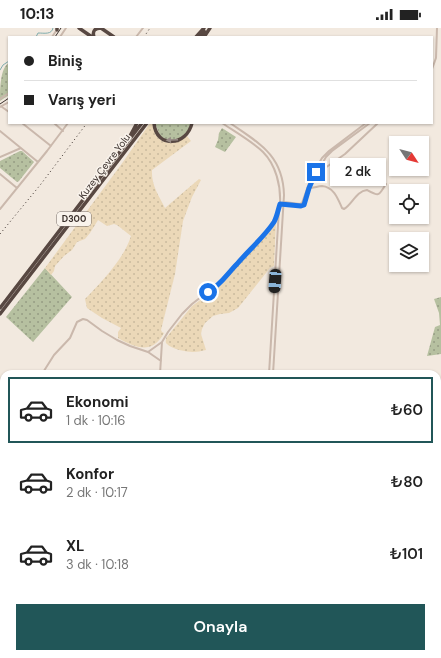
<!DOCTYPE html>
<html lang="tr">
<meta charset="utf-8">
<style>
:root{--surface:#fff;--page:#f2f2f2;--text:#222;--muted:#767676;--line:#e0e0e0;--accent:#215658}
body{margin:0;font-family:"DM Sans",sans-serif;background:var(--page);color:var(--text);height:100vh;display:flex;flex-direction:column;font-size:15px;white-space:nowrap}
*{box-sizing:border-box;margin:0}
p{font-size:13px;color:var(--muted)}
.icon{flex:none;width:22px;height:22px;fill:none;stroke:currentColor;stroke-width:2;stroke-linecap:round;stroke-linejoin:round}
.map{position:relative;flex:1;overflow:hidden}
.details{position:absolute;left:0px;top:342px;width:441px;height:288px;display:flex;flex-direction:column;background:var(--surface);border-radius:12px 12px 0 0;box-shadow:0 1px 3px #0004}
.details>*{flex:none}
.top-card{position:absolute;left:8px;top:8px;width:425px;height:88px;border-radius:0px;box-shadow:0 1px 3px #0004;display:grid;align-content:center;height:88px;padding:0 16px;background:var(--surface)}
.needle{width:26px;rotate:126deg}
.buttons{position:absolute;left:389px;top:108px;display:grid;gap:8px}
.buttons a{display:grid;place-items:center;width:40px;height:40px;border-radius:0px;background:var(--surface);box-shadow:0 1px 3px #0004;font-size:20px}
.end{position:absolute;width:18px;height:18px;margin:-9px;border:5px solid #1a73e8;background:#fff;box-shadow:0 0 0 2px #fff}
.from{border-radius:50%}
.bubble{position:absolute;height:28px;border-radius:0px;background:var(--surface);box-shadow:0 1px 3px #0004;font-size:13px;font-weight:600;line-height:28px;text-align:center}
.car{position:absolute;width:12px;height:24px;margin:-12px -6px;border-radius:5px;box-shadow:0 0 3px 1px #0007;background:linear-gradient(#222 24%,#8ab4d8 0 40%,#222 0 76%,#8ab4d8 0 86%,#222 0)}
.top-card b{display:flex;align-items:center;gap:14px;height:38px;font-size:15px}
.top-card b+b{border-top:1px solid var(--line)}
.top-card i{width:10px;height:10px;background:var(--text)}
ul{padding:7px 0 0;list-style:none}
li{display:flex;align-items:center;gap:12px;height:66px;margin:0 8px 6px;padding:0 8px;border:2px solid transparent;border-radius:0px}
li div{flex:1}
li b{display:block;font-size:15px}
li em{font-style:normal;font-weight:600}
li.on{border-color:var(--accent)}
li>.icon{width:36px;height:36px;stroke-width:1.5}
.button{display:flex;gap:8px;margin-top:auto;padding:8px 16px}
.button a{flex:1;height:46px;border-radius:0px;background:var(--accent);color:#fff;font-size:16px;font-weight:600;line-height:46px;text-align:center}
.status{display:flex;justify-content:space-between;align-items:center;height:28px;padding:0 20px;background:var(--surface);direction:ltr}
.status svg{height:11px;fill:currentColor}
.map>svg:first-child{display:block}
.grass{fill:url(#grass-dots)}
.sand{fill:url(#sand-dots)}
.lines{fill:none;stroke-linecap:round;stroke-linejoin:round}
.stream{stroke:#80adae;stroke-width:1}
.minor{stroke:#cab8ac;stroke-width:2}
.highway{stroke:#584842;stroke-width:3.5}
.tram{stroke:#382e2a;stroke-width:1}
.rail{stroke:#382e2a;stroke-width:1;stroke-dasharray:1 3;stroke-linecap:butt}
.oneway{fill:#988c86}
.route{stroke:#1a73e8;stroke-width:5}
.labels{text-anchor:middle;stroke-width:3;stroke-linejoin:round;paint-order:stroke}
.shield{fill:#f9f3ec;stroke:#726964;stroke-width:1}
.shield-label{font-size:9px;font-weight:bold;fill:#382e2a}
.street-label{font-size:10px;fill:#382e2a;stroke:#f9f3ec}
</style>
<div class="status"><b>10:13</b><svg viewBox="0 0 49 12"><path d="M0 12V9h3v3zM5 12V6h3v6zM10 12V3h3v9zM15 12V0h3v12zM26 1h20v11H26zM47 4h2v5h-2z"/></svg></div>
<div class="map">
<svg width="441" height="630" viewBox="0 0 441 630">
<defs>
<pattern id="grass-dots" width="8" height="8" patternUnits="userSpaceOnUse"><rect width="8" height="8" fill="#b6c0a0"/><path d="M2 2h.1M6 6h.1" fill="none" stroke="#959c83" stroke-width="1.8" stroke-linecap="round"/></pattern>
<pattern id="sand-dots" width="8" height="8" patternUnits="userSpaceOnUse"><rect width="8" height="8" fill="#ebd8b8"/><path d="M2 2h.1M6 6h.1" fill="none" stroke="#caba9e" stroke-width="1.8" stroke-linecap="round"/></pattern>
</defs>
<rect width="100%" height="100%" fill="#f2e9df"/>
<path class="grass" d="M9,35V67L0,73C0,61 0,40 9,35Z
M155,95H191L188,103L180,110L168,113L160,108Z
M222,100L236,109L225,124L215,119L218,112L219,105Z
M20,123H22L33,133L34,134L19,153L17,154L0,140V133Z
M45,240L72,269L33,314L6,289Z
M441,269V326L427,328L435,299L440,297L439,285L434,271Z"/>
<path class="sand" d="M150,95H153C153,116 173,120 187,108L191,113L152,142C151,157 159,168 165,180L199,151L201,152L192,169L183,193L175,246L161,302L162,304L164,305C152,327 136,320 118,310V304L121,300L102,290L87,280L85,271C101,255 125,229 131,208L117,197L114,196L107,198L98,192L90,205L85,211L77,214L72,222L64,228L55,238L54,243L51,247L45,240L123,134Z
M276,193L274,238L270,240L238,280L229,285L220,286L213,288L205,295L202,301L201,306L206,322C201,323 197,324 193,324C187,324 171,321 167,316C165,314 166,313 166,310L192,278L217,260L223,255L236,238L255,220Z"/>
<g class="lines">
<path class="stream" d="M36,9L38,5C44,5 52,7 53,0
M0,42L3,37L9,33"/>
<path class="minor" d="M52,9L56,3
M60,9L66,0
M136,9L143,0
M432,41L436,30L437,0
M0,71L9,65
M0,79L9,74
M2,79L9,84
M22,95L51,118
M54,95L63,103
M222,95C234,103 253,114 263,124C276,137 281,158 280,176
M230,95C259,115 283,127 284,167L273,346
M0,103L38,134
M0,129L21,120
M0,146L17,160
M315,147L345,126L378,95
M309,160C314,160 318,158 322,158C334,159 338,171 342,180L344,181C352,177 356,163 367,162C380,169 378,168 386,156
M283,176L301,178L304,177L313,151L326,129L332,123L370,95
M0,181L47,123L68,95
M148,324L162,314
M42,346L54,327L70,310L77,294L83,291L87,292L102,303L117,312L130,318L148,324L161,333
M160,346L162,314L168,304L182,286L192,276L201,269L215,260L222,253L235,237L253,219L274,194L276,189L280,176L284,174L300,176L302,175L312,147L322,130L329,123L366,95
M269,346L279,181
M0,398L4,393
M0,418L4,422
M0,596L4,592
M163,626L164,630
M375,626V630"/>
<path class="highway" d="M79,0L92,9
M101,0L114,9
M57,2V0
M94,9C92,3 95,0 101,0
M196,9L204,0
M200,9L204,3
M204,9L210,0
M154,95C156,121 187,118 192,95
M130,108L137,95
M0,280L142,95
M0,286L147,95"/>
<path class="tram" d="M55,9L61,0
M0,76L9,70"/>
<path class="rail" d="M144,9L150,0
M0,206L41,156L87,95"/>
</g>
<defs><path id="oneway-solid" d="M-6-.8H1V-3.2L6.5 0L1 3.2V.8H-6Z"/></defs>
<use class="oneway" href="#oneway-solid" transform="translate(172 112) rotate(177)"/>
<g class="lines">
<path class="route" d="M208,264C221,257 227,246 237,236C248,223 265,208 274,194C277,189 278,182 280,176L301,178L304,177L309,160L316,144"/>
</g>
<g class="labels">
<rect class="shield" x="57" y="184" width="34" height="14" rx="3"/>
<g class="shield-label">
<text x="74" y="194">D300</text>
</g>
<g class="street-label">
<text transform="translate(104 138) rotate(-53)" y="4">Kuzey Çevre Yolu</text>
</g>
</g>
</svg>
<div class="buttons">
<a><svg class="needle" viewBox="-14 -14 28 28"><path d="M0-13l5 13h-10z" fill="#e53935"/><path d="M0 13l5-13h-10z" fill="#767676"/></svg></a>
<a><svg class="icon" aria-label="locate" viewBox="0 0 24 24"><circle cx="12" cy="12" r="6"/><path d="M12 2v4M12 18v4M2 12h4M18 12h4"/></svg></a>
<a><svg class="icon" aria-label="layers" viewBox="0 0 24 24"><path d="M12 4l9 5-9 5-9-5zM3 14l9 5 9-5"/></svg></a>
</div>
<i class="end from" style="left:208px;top:264px"></i>
<i class="end" style="left:316px;top:144px"></i>
<div class="bubble" style="left:330px;top:130px;width:56px">2 dk</div>
<i class="car" style="left:275px;top:253px;rotate:184deg"></i>
<div class="top-card">
<b><i class="from"></i>Biniş</b>
<b><i></i>Varış yeri</b>
</div>
<section class="details">
<ul>
<li class="on"><svg class="icon" aria-label="car" viewBox="0 0 24 24"><path d="M5 17H2v-5l4-1 3-4h7l3 4 3 1v5h-3M9 17h6M6 11h13"/><circle cx="7" cy="17" r="2"/><circle cx="17" cy="17" r="2"/></svg><div><b>Ekonomi</b><p>1 dk · 10:16</p></div><em>₺60</em></li>
<li><svg class="icon" aria-label="car" viewBox="0 0 24 24"><path d="M5 17H2v-5l4-1 3-4h7l3 4 3 1v5h-3M9 17h6M6 11h13"/><circle cx="7" cy="17" r="2"/><circle cx="17" cy="17" r="2"/></svg><div><b>Konfor</b><p>2 dk · 10:17</p></div><em>₺80</em></li>
<li><svg class="icon" aria-label="car" viewBox="0 0 24 24"><path d="M5 17H2v-5l4-1 3-4h7l3 4 3 1v5h-3M9 17h6M6 11h13"/><circle cx="7" cy="17" r="2"/><circle cx="17" cy="17" r="2"/></svg><div><b>XL</b><p>3 dk · 10:18</p></div><em>₺101</em></li>
</ul>
<div class="button"><a>Onayla</a></div>
</section>
</div>
